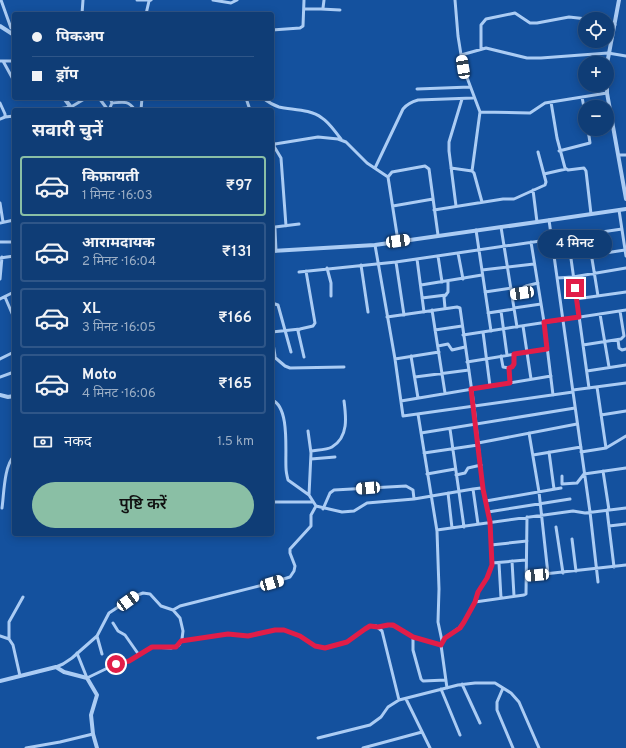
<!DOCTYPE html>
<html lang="hi">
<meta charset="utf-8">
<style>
:root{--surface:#0f3d76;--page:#1d487e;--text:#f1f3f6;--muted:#9baec5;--line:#2f5688;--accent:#8abfa5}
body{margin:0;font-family:Overpass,"Noto Sans Devanagari",sans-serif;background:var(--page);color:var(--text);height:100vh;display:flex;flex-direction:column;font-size:15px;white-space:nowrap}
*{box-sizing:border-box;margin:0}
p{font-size:13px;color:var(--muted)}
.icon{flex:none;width:22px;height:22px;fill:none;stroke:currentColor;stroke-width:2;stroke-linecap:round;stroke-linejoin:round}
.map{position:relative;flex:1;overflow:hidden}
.details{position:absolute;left:12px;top:108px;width:262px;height:428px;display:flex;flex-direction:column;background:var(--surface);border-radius:4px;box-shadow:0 2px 10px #0003,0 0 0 1px var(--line)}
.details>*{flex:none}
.banner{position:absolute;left:12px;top:12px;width:262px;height:88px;border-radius:4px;box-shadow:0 2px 10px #0003,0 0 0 1px var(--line);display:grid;align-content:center;height:88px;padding:0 20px;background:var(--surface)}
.controls{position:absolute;left:578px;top:12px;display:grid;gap:8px}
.controls a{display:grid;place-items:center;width:36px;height:36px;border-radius:50%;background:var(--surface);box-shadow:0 2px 10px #0003,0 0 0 1px var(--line);font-size:20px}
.end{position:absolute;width:18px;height:18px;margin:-9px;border:5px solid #e11d48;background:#fff;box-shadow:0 0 0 2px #fff}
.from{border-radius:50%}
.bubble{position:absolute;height:28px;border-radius:14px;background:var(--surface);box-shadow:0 2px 10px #0003,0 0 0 1px var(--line);font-size:13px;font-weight:600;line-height:28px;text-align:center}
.car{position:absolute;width:12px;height:24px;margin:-12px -6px;border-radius:5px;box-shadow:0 0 3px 1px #0007;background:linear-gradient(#fff 24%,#345 0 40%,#fff 0 76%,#345 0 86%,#fff 0)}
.banner b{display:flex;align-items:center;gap:14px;height:38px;font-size:15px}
.banner b+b{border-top:1px solid var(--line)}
.banner i{width:10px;height:10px;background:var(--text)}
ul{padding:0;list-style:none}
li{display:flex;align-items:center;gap:12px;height:60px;margin:0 8px 6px;padding:0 12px;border:2px solid var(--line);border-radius:4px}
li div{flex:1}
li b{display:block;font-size:15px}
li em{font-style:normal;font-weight:600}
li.active{border-color:var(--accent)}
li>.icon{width:36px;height:36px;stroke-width:1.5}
h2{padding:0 20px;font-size:18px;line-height:48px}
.pay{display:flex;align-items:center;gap:10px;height:44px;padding:0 20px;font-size:15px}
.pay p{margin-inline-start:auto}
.button{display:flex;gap:8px;margin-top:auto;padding:8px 20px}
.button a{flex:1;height:46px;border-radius:24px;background:var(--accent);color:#111;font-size:16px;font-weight:600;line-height:46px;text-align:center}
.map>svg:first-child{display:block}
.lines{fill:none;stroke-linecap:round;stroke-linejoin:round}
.minor{stroke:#abccf4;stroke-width:3}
.tertiary{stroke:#abccf4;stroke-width:4}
.route{stroke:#e11d48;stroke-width:5}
</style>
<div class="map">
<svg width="626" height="748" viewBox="0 0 626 748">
<rect width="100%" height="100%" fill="#14519e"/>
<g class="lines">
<path class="minor" d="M1,0L11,28
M137,0H149
M213,0L231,3L237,0
M455,0L458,36L463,67L480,112L472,171
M304,9H321L323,8L324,0
M321,9L340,10
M82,14L83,0
M146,14L149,1L151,0
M607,23L615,25
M272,30L300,28L303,26L304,0
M481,49V25L486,19L515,13L530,23H537L569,17L587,19
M461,55L486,48L527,58H541L608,53L626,56
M0,61H14
M3,61L14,81
M417,89L470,87
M582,97L585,113
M99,98L108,110
M246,98L250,110
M263,98C268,102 273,105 279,107C293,110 310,109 322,118C330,123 335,132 341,139
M551,102L557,138L565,168L568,170L584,168L586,171L591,214
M0,103L5,114V117L0,119
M112,103C123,102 128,100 135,110
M52,110L71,107L86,98
M109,110L112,103L110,98
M141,110L142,98
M480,112L530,113L545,103L607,93
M5,117L14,116
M272,139C276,145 274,149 272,155
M275,144L318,137L338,139L346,142L367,163L388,177
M275,148L281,158L286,226
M559,151L590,143L588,129
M619,155H626
M375,168L403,109C407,104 411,102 418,100L473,98
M451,168L472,171L474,173L482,202
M544,174L566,169
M533,190L537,222
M0,203L3,222
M393,206L433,199
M456,206L449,151V142L462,99
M434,210L503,199H514L545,185L546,182L538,152
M619,210L626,256
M0,223L14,220
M272,223L275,229L276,251
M275,227L299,224
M501,227L517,327
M476,230L491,331
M588,234L598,296
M568,237L589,388
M398,241L388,177L392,172L425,166L429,169L438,235
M0,242H14
M531,242L544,322L553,395
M375,245L395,359L403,416L573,392L549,220
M458,253L463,279
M592,255L625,250
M438,256L442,282
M0,258L14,256
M417,259L424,312
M396,262L404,315
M361,265L368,312
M327,268L331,283V296
M482,270L534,264
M299,272L396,262L622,229
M557,278L573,277L626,268
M0,279L2,257
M421,285L482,275
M485,292L511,288
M512,294L522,293L524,287L526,286L538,283
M5,297L14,318
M422,298L446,295
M0,299L14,292
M576,299L626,292
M272,303L278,305L291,352
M445,308L444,297L448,292V281
M514,308L541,304
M432,310L445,393
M501,311L507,355
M488,313L514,309
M600,314L609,367
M387,317L457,307L460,308L474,406L483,489
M523,326L531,379
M435,330L462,326
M272,332L300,329
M483,332L490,386
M463,335L626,310
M272,337L275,356
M618,340L619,348L622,350L626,349
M583,345L621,339L624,336L620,311
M438,346L448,344L452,350L465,347
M272,355L285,366L290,368L344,367
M411,356L418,398
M501,356L503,367L509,368L510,383
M304,357L298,331L300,329L313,326L315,323L306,271
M0,359L14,352
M395,359L439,352
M467,362L547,349
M509,368L514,365V354
M587,371L626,365
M0,377L14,372
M415,377L469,370
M597,387L606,448
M573,390L626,383
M573,392L590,512L598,582
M272,400C290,407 285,451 286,468C286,472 287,476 288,480L309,495L316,506L342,512L354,511L367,503L414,499L473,489L481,488L483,489L490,523L492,565L487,578L478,592L475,602L464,622L459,628L445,638L441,645L447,688
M401,401L551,376
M418,414L437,531L439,589L438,622L442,641
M601,415L626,411
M450,429L464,527
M308,431L311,453L309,495
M421,433L575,408
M529,433L539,492L548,574
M478,443L577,424
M311,451C317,450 327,450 332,447C349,437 346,416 344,401
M549,452L554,489
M581,452L606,448L626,436
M424,453L478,445
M533,455L581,447
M311,459L335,457
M603,471L609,510
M427,474L455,469
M456,475L465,473L468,468L481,465
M562,476V484L577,483L584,474L626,468
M473,489L478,524
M448,493L452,528
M486,501L561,488
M272,502H313
M2,508C4,494 4,466 14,456
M323,509L330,493L334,490L406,486L413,490L414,499
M607,510L614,567
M488,512L570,499
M609,526L626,524
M556,527L563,573
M437,530L573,511L585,513L626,508
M572,539L576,571
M491,545L527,541
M512,561L514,596
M492,563L526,560
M499,563L501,598
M526,576L626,565
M475,602L524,595L526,594L527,517
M173,610L180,606L271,583L290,577L294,571L295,566L290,553V549L311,526V515L316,506
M113,623L118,631L125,635L139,655
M379,627C398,622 398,630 414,637C422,640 432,642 441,645
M0,636L9,639L13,645L20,676
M97,636L102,654
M413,637V650L421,679L423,681L446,680
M9,639V622L23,597
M181,641L228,634L248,636L275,630H284L300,636L315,646L325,648L347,642L365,629L370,626H376L382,631L399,700
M56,667L63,664L72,658L97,636L109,613L135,596L143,593L150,594L161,606L173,610L180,618L183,631L182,639L179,645L171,648L152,647L129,661L116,664L87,678L77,653
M462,684L480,723
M503,688L497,702V710L513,748
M441,689L460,735
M406,699L430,748
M318,738L370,725L381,717L388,707L399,700L458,685L475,683H495L511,693L519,702L539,748
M26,748L60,742L93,734
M363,748L422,732"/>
<path class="tertiary" d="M0,26L14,35
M607,64L619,0
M607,72V93L626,199
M64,98L73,110
M272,251L375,245L537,222L626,209
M0,395L8,397L14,396
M0,681L56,667L64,672L87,678L97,695L91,715L93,734L97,748"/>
</g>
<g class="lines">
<path class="route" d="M116,664L129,661L152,647H176L181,641L228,634L248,636L275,630H284L300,636L315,646L325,648L347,642L365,629L370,626L378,627L388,625H393L413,637L441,645L445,638L460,628L464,622L475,602L478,592L487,578L492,565L490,522L483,489L471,389L510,383L509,368L512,367L514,364V354L547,349L544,322L579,317L575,288"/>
</g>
</svg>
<div class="controls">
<a><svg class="icon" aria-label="locate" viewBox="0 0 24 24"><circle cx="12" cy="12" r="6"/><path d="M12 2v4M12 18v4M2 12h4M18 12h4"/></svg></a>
<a>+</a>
<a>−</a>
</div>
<i class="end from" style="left:116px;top:664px"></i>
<i class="end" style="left:575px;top:288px"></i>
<div class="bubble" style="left:538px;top:230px;width:74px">4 मिनट</div>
<i class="car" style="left:463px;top:67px;rotate:351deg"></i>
<i class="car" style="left:398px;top:241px;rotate:82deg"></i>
<i class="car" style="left:522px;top:293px;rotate:262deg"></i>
<i class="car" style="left:368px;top:488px;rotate:266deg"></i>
<i class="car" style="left:537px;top:575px;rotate:265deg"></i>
<i class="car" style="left:272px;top:583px;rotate:74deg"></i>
<i class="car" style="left:128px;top:601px;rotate:54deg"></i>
<div class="banner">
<b><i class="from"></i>पिकअप</b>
<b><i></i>ड्रॉप</b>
</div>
<section class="details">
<h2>सवारी चुनें</h2>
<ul>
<li class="active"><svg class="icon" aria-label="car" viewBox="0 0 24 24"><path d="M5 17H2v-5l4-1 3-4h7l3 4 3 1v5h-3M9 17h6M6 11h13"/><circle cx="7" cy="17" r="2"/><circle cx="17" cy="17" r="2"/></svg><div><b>किफ़ायती</b><p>1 मिनट · 16:03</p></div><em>₹97</em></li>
<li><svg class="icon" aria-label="car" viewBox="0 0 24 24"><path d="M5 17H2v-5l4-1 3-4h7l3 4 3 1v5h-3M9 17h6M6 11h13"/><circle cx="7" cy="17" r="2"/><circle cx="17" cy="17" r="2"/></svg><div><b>आरामदायक</b><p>2 मिनट · 16:04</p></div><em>₹131</em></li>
<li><svg class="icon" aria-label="car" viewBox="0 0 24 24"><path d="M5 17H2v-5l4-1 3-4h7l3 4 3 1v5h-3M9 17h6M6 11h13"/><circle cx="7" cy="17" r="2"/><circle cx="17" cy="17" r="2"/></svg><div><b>XL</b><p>3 मिनट · 16:05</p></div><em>₹166</em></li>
<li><svg class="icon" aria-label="car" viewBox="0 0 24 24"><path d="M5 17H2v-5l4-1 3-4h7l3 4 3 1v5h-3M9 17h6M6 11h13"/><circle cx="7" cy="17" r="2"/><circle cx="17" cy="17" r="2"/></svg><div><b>Moto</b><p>4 मिनट · 16:06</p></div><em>₹165</em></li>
</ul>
<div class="pay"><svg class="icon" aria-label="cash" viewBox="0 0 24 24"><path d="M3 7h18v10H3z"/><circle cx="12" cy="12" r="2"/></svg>नकद<p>1.5 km</p></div>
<div class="button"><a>पुष्टि करें</a></div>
</section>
</div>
